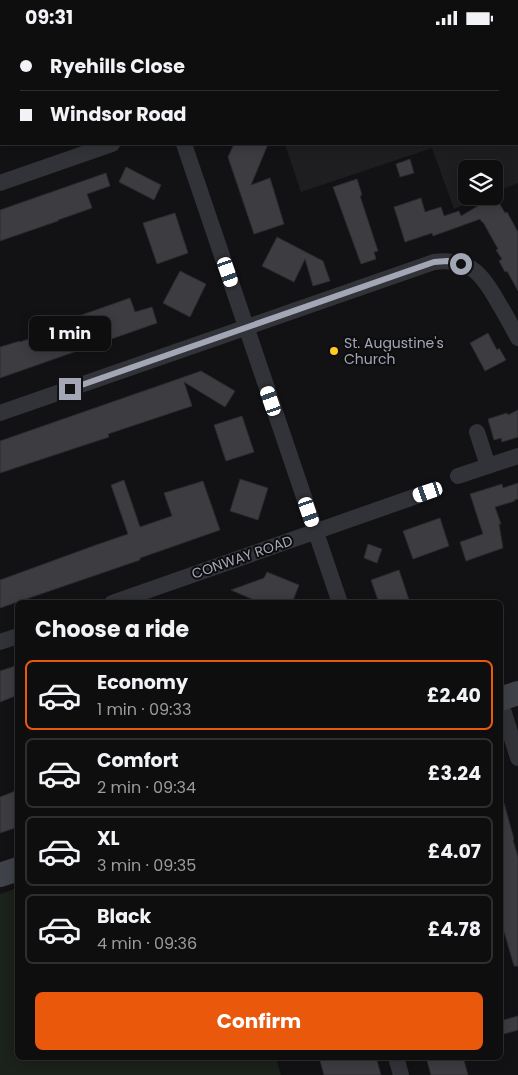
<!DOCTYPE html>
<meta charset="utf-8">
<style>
:root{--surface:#0e0e0f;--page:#1c1c1d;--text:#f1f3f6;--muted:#9b9c9e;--line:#2e2e2f;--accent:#ea580c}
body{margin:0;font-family:Poppins,sans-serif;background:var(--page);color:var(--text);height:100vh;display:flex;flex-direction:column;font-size:19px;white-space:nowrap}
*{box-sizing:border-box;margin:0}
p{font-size:16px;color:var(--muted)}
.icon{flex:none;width:28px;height:28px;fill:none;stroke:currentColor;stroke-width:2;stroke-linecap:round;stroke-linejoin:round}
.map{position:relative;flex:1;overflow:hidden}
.drawer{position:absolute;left:15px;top:565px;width:488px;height:460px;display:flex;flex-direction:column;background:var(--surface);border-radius:8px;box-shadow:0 2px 12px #0003,0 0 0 1px var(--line)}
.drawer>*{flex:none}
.banner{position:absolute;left:0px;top:0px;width:519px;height:110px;box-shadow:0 2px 12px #0003,0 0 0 1px var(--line);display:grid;align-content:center;height:110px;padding:0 20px;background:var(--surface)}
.controls{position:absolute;left:458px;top:125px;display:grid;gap:10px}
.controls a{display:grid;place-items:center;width:45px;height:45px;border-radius:8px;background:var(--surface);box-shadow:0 2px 12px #0003,0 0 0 1px var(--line);font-size:25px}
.end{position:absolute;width:22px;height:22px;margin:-11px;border:6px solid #a2a6b5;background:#111;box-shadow:0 0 0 2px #111}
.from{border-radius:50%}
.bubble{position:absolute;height:35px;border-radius:8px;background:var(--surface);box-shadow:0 2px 12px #0003,0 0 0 1px var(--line);font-size:16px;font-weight:700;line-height:35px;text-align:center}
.car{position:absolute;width:15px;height:30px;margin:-15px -8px;border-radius:6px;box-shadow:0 0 4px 1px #0007;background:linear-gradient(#fff 24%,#345 0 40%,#fff 0 76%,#345 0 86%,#fff 0)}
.banner b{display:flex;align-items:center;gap:18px;height:48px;font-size:19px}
.banner b+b{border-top:1px solid var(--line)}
.banner i{width:12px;height:12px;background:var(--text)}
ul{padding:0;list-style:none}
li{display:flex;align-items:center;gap:15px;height:70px;margin:0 10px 8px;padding:0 10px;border:2px solid var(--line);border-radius:8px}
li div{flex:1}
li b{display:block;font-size:19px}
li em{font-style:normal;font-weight:700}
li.current{border-color:var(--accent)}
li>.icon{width:45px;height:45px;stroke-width:1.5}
h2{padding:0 20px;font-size:22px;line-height:60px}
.cta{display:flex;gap:10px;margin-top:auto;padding:10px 20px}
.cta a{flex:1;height:58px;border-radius:8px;background:var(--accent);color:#fff;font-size:20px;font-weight:700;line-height:58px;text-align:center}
.status{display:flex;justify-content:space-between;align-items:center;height:35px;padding:0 25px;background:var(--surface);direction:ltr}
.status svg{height:14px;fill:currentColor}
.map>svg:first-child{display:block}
.built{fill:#1e1e21}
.green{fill:#1a221b}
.building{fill:#3c3c41;stroke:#2c2c30}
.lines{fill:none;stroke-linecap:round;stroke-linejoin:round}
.street{stroke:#323339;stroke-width:16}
.secondary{stroke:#404249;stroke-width:24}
.route{stroke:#a2a6b5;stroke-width:6}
.poi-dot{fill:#ffcb1e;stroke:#0d0d0f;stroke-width:2}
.labels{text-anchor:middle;stroke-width:4;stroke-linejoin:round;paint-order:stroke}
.poi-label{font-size:14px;fill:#a2a6b5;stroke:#0d0d0f;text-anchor:start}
.street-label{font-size:14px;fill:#a2a6b5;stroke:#0d0d0f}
</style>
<div class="status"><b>09:31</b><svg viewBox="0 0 49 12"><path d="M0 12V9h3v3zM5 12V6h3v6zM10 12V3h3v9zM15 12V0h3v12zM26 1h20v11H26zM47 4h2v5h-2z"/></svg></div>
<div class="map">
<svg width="518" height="1040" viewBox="0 0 518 1040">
<rect width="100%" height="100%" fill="#121214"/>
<path class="built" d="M249,0H518V148L494,158V134H466V161H485L454,174L432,113L301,157L285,109H518V1H249Z"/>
<path class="green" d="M17,853L18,1022L276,1023L281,1040H0V859Z"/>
<path class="building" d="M234,109H268L251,150L270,143L284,189L254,199L228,122Z
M410,124L414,138L400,142L396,129Z
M126,132L161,150L154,165L119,147Z
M106,138L110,151L87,159L92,173L58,185V186L0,206V175Z
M357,144L362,160L360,161L378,216L374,217L376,224L361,229L333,152Z
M495,161L505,178L507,177L518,197V256L507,236L505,237L499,226L502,224L496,215L498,214L483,187H482L480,184L433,201L432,198L405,207L394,172L421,163L425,177L441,172L444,181L459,176L461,181Z
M175,178L188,218L157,229L143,188Z
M277,202L323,226L330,246L313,251L305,224L294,247L262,231Z
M180,236L206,249L190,282L163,268Z
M130,263L135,277L152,272L157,288L0,343V312L20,306V307L75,288L73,283Z
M488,298L497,315L499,313L506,325L485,336L470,308Z
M201,336L235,356L225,372L184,347L192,371L108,399L109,402L0,438V406Z
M518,375V402L502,407L501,403L494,405L488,384L507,378L508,380Z
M242,381L254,417L226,426L214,390Z
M240,444L268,453L258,485L230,476Z
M124,445L140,492L172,481L164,458L203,446L220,495L140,523V525L0,573V545L96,510L128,499L111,450Z
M518,448V464L514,465L515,466L495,472L501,489H499L503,513L466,526L460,507L483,499L470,459L502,449L503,453Z
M440,483L449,511L413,524L403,496Z
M368,509L382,514L377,528L364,523Z
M399,535L410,568H379L371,545Z
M267,537L299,550L292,568H261L231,555L264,543Z
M18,630V660L0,667V636Z
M18,755V792L0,798V762Z
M500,768H504L514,804L513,805L518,822V931H514L500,883Z
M518,981V995L500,1000V986Z
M319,1022H376L381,1040H324Z
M426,1022H463L468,1040H431Z"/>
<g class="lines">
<path class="street" d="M148,0V1
M184,109L340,568
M0,148L112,109
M0,378L434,227C470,222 483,240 499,269C506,280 512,292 518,303
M477,397L488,431
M458,441L518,421
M112,568L428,457
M0,607L18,601
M500,665L518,723
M396,1022L401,1040"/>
<path class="secondary" d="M500,664L518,658
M0,840L18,834"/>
</g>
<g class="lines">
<path class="route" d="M70,354L434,227L447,226L461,229"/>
</g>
<circle class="poi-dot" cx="334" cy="316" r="5"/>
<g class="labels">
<g class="poi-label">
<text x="344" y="313">St. Augustine's<tspan x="344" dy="16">Church</tspan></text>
</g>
<g class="street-label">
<text transform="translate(242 522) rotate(-19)" y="5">CONWAY ROAD</text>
</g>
</g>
</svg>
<div class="controls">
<a><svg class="icon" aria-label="layers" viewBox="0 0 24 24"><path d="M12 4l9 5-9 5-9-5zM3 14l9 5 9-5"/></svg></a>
</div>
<i class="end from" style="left:461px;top:229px"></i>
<i class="end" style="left:70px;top:354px"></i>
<div class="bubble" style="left:29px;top:281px;width:82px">1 min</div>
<i class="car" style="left:228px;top:237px;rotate:161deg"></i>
<i class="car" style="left:271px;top:366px;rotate:341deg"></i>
<i class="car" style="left:428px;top:457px;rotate:251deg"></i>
<i class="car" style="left:309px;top:477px;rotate:161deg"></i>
<div class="banner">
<b><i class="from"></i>Ryehills Close</b>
<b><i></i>Windsor Road</b>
</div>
<section class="drawer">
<h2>Choose a ride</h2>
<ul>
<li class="current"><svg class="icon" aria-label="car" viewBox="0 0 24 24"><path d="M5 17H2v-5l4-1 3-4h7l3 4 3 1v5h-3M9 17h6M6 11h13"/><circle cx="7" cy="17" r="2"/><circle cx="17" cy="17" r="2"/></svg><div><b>Economy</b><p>1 min · 09:33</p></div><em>£2.40</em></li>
<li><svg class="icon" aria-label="car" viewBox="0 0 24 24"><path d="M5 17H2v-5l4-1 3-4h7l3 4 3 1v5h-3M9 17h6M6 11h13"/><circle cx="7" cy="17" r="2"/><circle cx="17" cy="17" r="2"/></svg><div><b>Comfort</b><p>2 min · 09:34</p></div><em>£3.24</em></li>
<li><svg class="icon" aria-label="car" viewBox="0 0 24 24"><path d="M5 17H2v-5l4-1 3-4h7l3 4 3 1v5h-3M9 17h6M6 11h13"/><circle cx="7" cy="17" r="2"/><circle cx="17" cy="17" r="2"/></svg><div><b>XL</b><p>3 min · 09:35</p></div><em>£4.07</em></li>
<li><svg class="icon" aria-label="car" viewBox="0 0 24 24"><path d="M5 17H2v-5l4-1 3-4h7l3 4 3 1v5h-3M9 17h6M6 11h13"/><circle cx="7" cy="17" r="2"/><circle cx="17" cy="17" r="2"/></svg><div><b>Black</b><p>4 min · 09:36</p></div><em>£4.78</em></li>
</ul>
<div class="cta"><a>Confirm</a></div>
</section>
</div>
